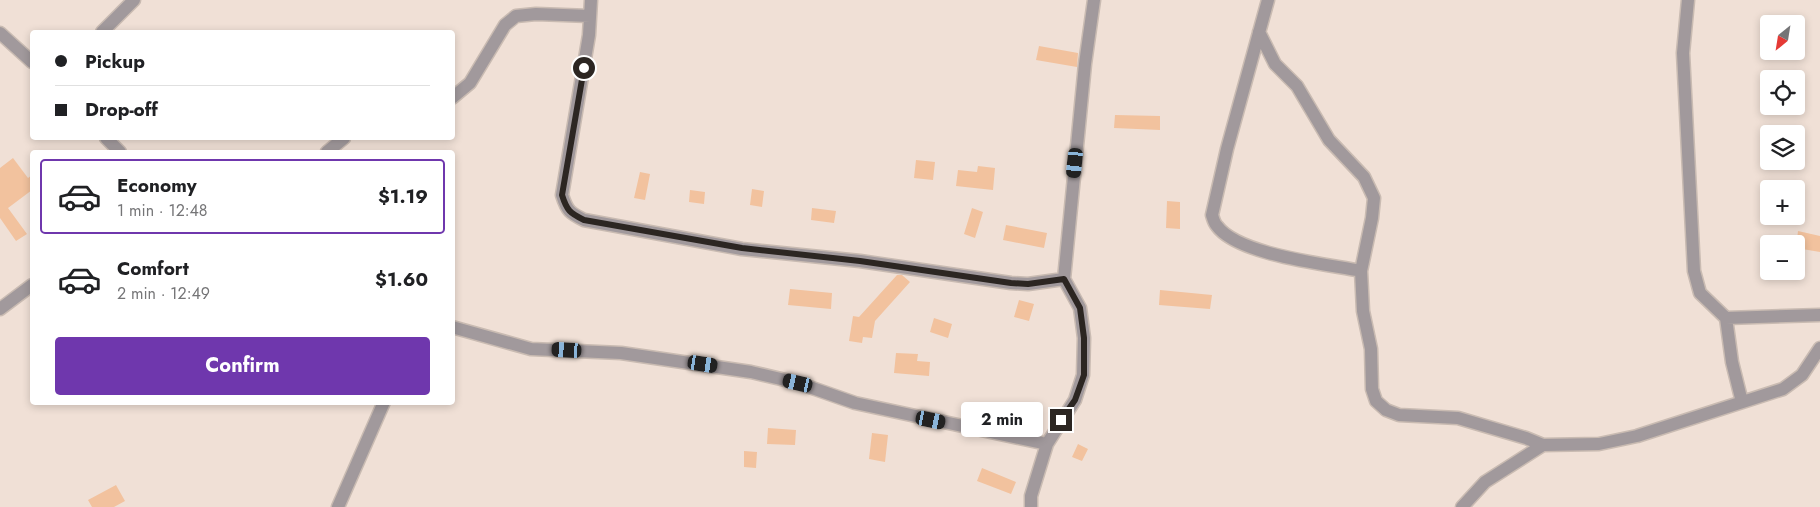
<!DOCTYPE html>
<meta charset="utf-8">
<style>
:root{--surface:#fff;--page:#f2f2f2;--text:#202124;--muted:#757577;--line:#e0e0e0;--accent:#6f37ad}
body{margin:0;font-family:Jost,sans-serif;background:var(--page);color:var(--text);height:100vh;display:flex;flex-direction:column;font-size:19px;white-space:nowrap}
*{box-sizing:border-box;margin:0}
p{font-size:16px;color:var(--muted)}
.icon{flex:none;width:28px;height:28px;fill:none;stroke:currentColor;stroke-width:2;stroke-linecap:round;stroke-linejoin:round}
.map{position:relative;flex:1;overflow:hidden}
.sheet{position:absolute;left:30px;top:150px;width:425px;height:255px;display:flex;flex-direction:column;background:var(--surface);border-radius:5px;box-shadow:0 2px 8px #0003}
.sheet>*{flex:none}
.hud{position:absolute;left:30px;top:30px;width:425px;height:110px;border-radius:5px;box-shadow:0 2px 8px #0003;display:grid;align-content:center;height:110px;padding:0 25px;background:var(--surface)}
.needle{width:32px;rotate:210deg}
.buttons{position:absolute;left:1760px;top:15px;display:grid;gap:10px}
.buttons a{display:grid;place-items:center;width:45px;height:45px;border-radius:5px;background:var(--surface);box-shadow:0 2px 8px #0003;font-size:25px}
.end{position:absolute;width:22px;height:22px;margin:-11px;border:6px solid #2c2622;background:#fff;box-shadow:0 0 0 2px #fff}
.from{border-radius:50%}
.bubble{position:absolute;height:35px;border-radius:5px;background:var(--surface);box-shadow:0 2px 8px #0003;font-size:16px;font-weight:700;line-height:35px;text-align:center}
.car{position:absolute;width:15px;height:30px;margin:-15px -8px;border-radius:6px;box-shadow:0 0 4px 1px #0007;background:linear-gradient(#222 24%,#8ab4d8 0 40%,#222 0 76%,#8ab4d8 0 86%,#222 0)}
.hud b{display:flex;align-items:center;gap:18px;height:48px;font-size:19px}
.hud b+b{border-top:1px solid var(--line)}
.hud i{width:12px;height:12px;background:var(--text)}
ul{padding:9px 0 0;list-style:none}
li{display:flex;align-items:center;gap:15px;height:75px;margin:0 10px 8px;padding:0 15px;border:2px solid transparent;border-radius:5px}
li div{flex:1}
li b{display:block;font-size:19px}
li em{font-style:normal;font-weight:700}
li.current{border-color:var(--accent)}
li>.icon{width:45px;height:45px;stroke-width:1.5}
.button{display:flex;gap:10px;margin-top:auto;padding:10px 25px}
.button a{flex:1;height:58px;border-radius:5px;background:var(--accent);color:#fff;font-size:20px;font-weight:700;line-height:58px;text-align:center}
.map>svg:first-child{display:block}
.building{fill:#f2c29e}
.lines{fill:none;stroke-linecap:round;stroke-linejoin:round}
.minor-casing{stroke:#c9bbb2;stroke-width:15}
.minor{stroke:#a1999c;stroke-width:12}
.route{stroke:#2c2622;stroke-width:6}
</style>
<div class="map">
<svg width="1820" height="507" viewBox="0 0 1820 507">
<rect width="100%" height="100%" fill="#f0e0d6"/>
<path class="building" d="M1039,46L1078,53L1077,67L1036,60Z
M1115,115L1160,116V130L1114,128Z
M13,158L28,178L32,175V190L8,208L27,234L16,241L0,218V168Z
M916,160L935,162L933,180L914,178Z
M978,166L995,168L993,190L956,186L958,170L977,172Z
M640,172L650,174L645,200L634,198Z
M752,189L764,191L762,207L750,205Z
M690,190L705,192L704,204L689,202Z
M1167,201L1180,202V229L1166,228Z
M812,208L836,211L834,223L811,220Z
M972,208L983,212L975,238L964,234Z
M1006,225L1047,233L1044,248L1003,240Z
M1798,231L1820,236V252L1796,248Z
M897,275H902L910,282L875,321L872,338L863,337L862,343L849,341L853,316L859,317Z
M790,289L832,293L831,309L788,305Z
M1160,290L1212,295L1210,309L1159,305Z
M1019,300L1034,304L1029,321L1014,317Z
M934,318L952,324L948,338L930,332Z
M896,353L918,354L917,361L930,362L929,376L894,373Z
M768,428L796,430L795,445L767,444Z
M872,433L888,435L885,462L869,459Z
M1078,444L1088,449L1082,461L1072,457Z
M744,451L757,452L756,468L744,467Z
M982,468L1016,482L1011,494L977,481Z
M116,485L125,501L114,507H92L88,500Z"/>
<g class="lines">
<defs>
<path id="minor" d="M591,0L589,35L562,195C567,211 570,213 584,220L742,249L860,261L1011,283L1028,284L1064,279L1080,308L1084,338L1083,375L1075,400L1047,444L1031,496V507
M1268,0L1227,149L1212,215C1213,218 1214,223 1217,226C1238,255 1326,264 1361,271
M1688,0L1683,53L1694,271L1700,293L1726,318L1732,362L1742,402
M102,32L134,0
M1259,32L1275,64L1297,86L1329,140L1364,177L1374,198L1372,218L1361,271L1363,311L1371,349L1372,389L1376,401L1386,410L1399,415L1458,418L1526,438L1543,445L1599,444L1637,436L1783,389L1802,375L1820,348
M0,33L32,62
M452,98L470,83L505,25L516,16L536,14L590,16
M106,138L120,152
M327,152L344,138
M1064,279L1085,64L1094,0
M0,309L32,285
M1726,318L1820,315
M452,327L531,349L621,353L751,372L798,383L855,403L1047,444
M338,507L384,402
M1462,507L1485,482L1543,445"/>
</defs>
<use href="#minor" class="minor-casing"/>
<use href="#minor" class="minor"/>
</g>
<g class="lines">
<path class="route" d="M584,68L562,195C567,211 570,213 584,220L742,248L860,261L1011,283L1028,284L1064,279L1080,308L1084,338V375L1075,400L1061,420"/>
</g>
</svg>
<div class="buttons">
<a><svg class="needle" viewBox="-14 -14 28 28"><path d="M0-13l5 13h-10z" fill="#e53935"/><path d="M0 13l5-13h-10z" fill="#757577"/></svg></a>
<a><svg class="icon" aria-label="locate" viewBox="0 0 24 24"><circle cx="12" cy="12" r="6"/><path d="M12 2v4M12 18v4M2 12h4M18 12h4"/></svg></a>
<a><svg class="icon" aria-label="layers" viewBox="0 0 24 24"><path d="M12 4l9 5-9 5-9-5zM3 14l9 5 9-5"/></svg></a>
<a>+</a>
<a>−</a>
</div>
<i class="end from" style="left:584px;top:68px"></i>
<i class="end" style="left:1061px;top:420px"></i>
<div class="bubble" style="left:961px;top:402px;width:82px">2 min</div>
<i class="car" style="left:1075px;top:163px;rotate:186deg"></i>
<i class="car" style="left:567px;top:350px;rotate:273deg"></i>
<i class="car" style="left:703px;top:364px;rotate:99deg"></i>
<i class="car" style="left:798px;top:383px;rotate:283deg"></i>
<i class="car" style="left:931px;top:420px;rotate:102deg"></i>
<div class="hud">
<b><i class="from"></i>Pickup</b>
<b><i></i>Drop-off</b>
</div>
<section class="sheet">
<ul>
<li class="current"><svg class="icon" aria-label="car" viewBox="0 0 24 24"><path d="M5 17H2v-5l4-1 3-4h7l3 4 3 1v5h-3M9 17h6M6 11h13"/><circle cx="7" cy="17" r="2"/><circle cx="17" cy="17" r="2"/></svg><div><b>Economy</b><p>1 min · 12:48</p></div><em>$1.19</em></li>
<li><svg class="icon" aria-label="car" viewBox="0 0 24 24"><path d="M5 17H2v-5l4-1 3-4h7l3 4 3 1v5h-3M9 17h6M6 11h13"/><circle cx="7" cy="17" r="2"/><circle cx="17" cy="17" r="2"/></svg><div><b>Comfort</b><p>2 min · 12:49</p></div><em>$1.60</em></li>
</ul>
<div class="button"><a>Confirm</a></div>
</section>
</div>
